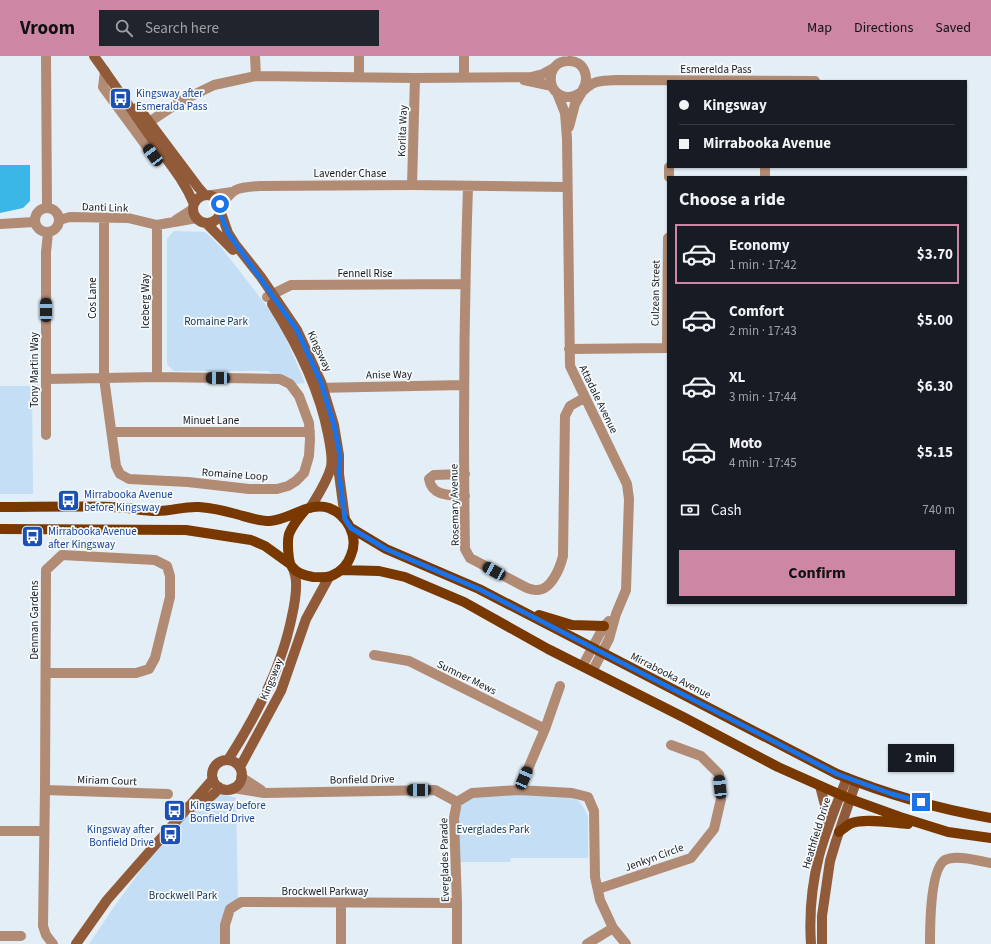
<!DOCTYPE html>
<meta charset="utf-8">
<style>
:root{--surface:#171b24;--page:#20242c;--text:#f1f3f6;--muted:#9ea1a6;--line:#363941;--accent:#cd87a5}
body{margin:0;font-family:"Source Sans 3",sans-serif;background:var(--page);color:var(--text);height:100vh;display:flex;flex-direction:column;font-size:15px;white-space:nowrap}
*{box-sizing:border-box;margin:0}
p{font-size:13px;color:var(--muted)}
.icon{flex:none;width:22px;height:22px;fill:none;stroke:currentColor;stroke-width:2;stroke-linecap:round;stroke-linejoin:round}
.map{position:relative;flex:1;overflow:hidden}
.sheet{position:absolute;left:667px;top:120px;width:300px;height:428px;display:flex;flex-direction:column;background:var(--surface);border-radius:0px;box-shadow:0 1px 3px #0004}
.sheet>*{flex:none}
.hud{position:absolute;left:667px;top:24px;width:300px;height:88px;border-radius:0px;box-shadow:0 1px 3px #0004;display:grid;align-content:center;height:88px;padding:0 12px;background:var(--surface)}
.end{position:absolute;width:18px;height:18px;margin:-9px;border:5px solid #1a73e8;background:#fff;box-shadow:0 0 0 2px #fff}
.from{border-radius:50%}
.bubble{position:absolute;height:28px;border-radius:0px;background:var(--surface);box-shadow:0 1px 3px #0004;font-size:13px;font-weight:700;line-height:28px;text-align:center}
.car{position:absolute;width:12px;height:24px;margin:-12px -6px;border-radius:5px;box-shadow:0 0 3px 1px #0007;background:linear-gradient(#222 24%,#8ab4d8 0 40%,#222 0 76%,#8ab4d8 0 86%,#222 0)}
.hud b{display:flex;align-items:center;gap:14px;height:38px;font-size:15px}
.hud b+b{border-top:1px solid var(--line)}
.hud i{width:10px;height:10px;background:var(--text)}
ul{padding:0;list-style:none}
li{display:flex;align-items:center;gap:12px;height:60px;margin:0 8px 6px;padding:0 4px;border:2px solid transparent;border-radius:0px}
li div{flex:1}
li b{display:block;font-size:15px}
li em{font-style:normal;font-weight:700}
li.on{border-color:var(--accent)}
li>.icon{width:36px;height:36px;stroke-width:1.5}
h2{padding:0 12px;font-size:18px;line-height:48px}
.pay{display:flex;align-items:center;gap:10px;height:44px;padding:0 12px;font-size:15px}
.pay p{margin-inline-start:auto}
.action{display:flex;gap:8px;margin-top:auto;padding:8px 12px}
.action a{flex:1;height:46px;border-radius:0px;background:var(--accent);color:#111;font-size:16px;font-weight:700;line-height:46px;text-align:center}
header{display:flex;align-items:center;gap:24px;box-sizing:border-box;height:56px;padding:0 20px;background:var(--accent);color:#111}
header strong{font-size:19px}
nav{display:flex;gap:22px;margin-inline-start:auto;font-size:14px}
.search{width:280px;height:36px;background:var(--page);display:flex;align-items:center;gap:10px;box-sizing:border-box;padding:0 14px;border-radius:0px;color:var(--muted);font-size:15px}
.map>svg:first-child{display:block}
.green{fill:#c3def5}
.water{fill:#3ab6e7}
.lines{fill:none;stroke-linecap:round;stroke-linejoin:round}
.street{stroke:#b18b74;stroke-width:10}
.secondary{stroke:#915b39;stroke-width:10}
.primary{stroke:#793800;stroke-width:10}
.route{stroke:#1a73e8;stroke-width:5}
.labels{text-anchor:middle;stroke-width:3.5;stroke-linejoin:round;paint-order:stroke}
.street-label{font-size:11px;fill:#181b1e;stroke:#f6fafd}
.transit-label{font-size:11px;fill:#164399;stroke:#f6fafd;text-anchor:start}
.park-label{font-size:11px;fill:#123650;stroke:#f6fafd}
</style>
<header>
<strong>Vroom</strong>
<div class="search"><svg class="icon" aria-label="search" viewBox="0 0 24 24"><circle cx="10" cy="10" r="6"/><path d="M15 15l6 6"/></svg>Search here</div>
<nav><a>Map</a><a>Directions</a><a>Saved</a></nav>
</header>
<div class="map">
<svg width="991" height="888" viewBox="0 0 991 888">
<rect width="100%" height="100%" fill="#e4eef6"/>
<path class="green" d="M174,175L205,176L221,191L279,266L305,327L295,328L267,315H174L167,308V183Z
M0,330H32L33,438H0Z
M217,736L236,742L238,848L230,853L227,888H89L116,848L185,754Z
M519,739C529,739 565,738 573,742C581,745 585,753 588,761V802H511L510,806H460L458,764L460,749L474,741Z"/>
<path class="water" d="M0,109H30V145L23,152L0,157Z"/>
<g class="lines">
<path class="street" d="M46,0L47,151
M255,0L256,20
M105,15L103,31L153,99L164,100
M359,21V0
M464,22V0
M524,24L552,30
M583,33C590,21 584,4 568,5C545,5 545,40 568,41C579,42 585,31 594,27C601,24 609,25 616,24L815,25
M557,37L565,57L567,83L570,310L627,428L629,443L626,534L616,558L609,583L593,614
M143,70L181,45L214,29L256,20L415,22L531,21L543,18L554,12
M569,71L575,48L582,36
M765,111V121
M669,121V111
M412,129L415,22
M468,131C464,251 463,372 465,493L470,502L527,532C530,533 533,534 536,534C551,535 560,512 563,500L565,360L570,350L584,342
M212,139L232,136
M35 164a12 12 0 1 1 24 0a12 12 0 1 1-24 0Z
M221,152C231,132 238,131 260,130L412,129L567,131
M59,164L70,161L128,162L157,169L197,162
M176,164L193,153
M0,168L34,166
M157,169V321
M267,241L291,229L465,228
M667,292L668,182
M569,293L668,292
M47,323L104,322L116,410L120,418L129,423L188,426L249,433H277L288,430L296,425L304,417L309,400L310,383L309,367L299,340L290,328L280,323L157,321L104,322V161
M315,332L464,329
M112,376H310
M46,379V196L48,177
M465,440C451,439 432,441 429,423L434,419L465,418
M374,599L409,605L545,673L519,734
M583,609L604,570L609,565
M46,617H136L149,613L155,602L170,541V520L167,510L155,504L62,499L46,514L45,734L43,870L46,879L53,888
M545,673L560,630
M241,721L261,734
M233,732L264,737L435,734L457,746
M45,734L168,738
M0,775H44
M598,833L691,802L714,773L721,743L719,718L701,700L671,689
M0,880H21
M225,888V869L230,853L241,846L457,847
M341,888V847
M457,888V847L454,762L457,746L472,737L519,734L572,737L588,741L594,755L595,821L600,844L613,872L626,888
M587,888L613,872
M930,888C930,871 930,813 945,804C956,798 979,805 991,807"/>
<path class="secondary" d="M94,0C114,28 134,57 154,86C169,107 184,124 194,148
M138,51L198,131L205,139
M193 153a14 14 0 1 1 28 0a14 14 0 1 1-28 0Z
M221,157L228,177L235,188L261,221L297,274L321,326L334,369L339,399V418L345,463
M206,167L233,194
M272,248C297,288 319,331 328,378C330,389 333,401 331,411C327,426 318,439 310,452
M228,704C255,662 279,617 290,569C293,555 297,541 296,526C296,521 294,516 293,512
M212 719a15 15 0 1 1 30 0a15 15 0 1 1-30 0Z
M240,711L281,635L306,563L329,521
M820,730L826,753L828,770
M192,751C202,746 214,741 219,731
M76,888L107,844L213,723
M811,888C809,859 812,828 819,800C826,774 837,747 847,722
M822,888V860L830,805L836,785L856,726"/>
<path class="primary" d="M0,451C37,451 75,450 112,451C127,451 142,455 157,455C172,455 185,450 199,451C210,452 222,454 232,457C245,460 256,465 270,465C290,464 309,445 329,452C347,459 359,480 351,499C348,508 341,516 331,520C326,522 319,521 313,521C306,520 297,517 292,511C288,506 287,485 289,478C293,468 299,461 306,453
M351,472L386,493L479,533L837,718C886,738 939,753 991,762
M0,473L186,474L251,484L265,490L290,508
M342,514L379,515L405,521L464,546L548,593L685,662L778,711L850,743L900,761L948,776L991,782
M539,559L572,569L604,570
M839,776C843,773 847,769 852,767C865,762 893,767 908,768"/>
</g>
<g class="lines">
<path class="route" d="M220,148V157L228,177L297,274L321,326L334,369L340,399L339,418L345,463L351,472L386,493L479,533L837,718L892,738L921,746"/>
</g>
<defs>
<symbol id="bus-square" viewBox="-11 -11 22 22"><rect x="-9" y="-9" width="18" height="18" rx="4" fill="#1a4fb4" stroke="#f6fafd"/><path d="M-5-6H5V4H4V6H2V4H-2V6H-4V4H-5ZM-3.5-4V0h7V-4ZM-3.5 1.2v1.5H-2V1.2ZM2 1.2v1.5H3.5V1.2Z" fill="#fff"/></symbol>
</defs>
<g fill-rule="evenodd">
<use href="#bus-square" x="108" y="30" width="25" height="25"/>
<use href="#bus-square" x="56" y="432" width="25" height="25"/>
<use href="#bus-square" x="20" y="468" width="25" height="25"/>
<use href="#bus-square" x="162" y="742" width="25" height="25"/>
<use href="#bus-square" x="158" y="766" width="25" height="25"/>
</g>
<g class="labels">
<g class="street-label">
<text x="716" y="17">Esmerelda Pass</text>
<text transform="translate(402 75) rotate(-88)" y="4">Korlita Way</text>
<text x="350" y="121">Lavender Chase</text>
<text transform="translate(105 151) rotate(2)" y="4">Danti Link</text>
<text x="365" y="221">Fennell Rise</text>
<text transform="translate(655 237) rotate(-89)" y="4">Culzean Street</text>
<text transform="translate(92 242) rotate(-90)" y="4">Cos Lane</text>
<text transform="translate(145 245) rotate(-90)" y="4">Iceberg Way</text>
<text transform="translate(320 295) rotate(65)" y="4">Kingsway</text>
<text transform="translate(34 314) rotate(-90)" y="4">Tony Martin Way</text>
<text transform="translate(389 318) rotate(-1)" y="4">Anise Way</text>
<text transform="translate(599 343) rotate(64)" y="4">Attadale Avenue</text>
<text x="211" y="368">Minuet Lane</text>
<text transform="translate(235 418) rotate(4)" y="4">Romaine Loop</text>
<text transform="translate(454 449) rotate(-91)" y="4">Rosemary Avenue</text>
<text transform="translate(34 564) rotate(-90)" y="4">Denman Gardens</text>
<text transform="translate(671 619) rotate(27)" y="4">Mirrabooka Avenue</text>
<text transform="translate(467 621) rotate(26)" y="4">Sumner Mews</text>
<text transform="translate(271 623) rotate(-68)" y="4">Kingsway</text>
<text transform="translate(362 723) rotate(-1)" y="4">Bonfield Drive</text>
<text transform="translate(107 724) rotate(2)" y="4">Miriam Court</text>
<text transform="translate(816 777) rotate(-73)" y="4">Heathfield Drive</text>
<text transform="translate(654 801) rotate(-20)" y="4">Jenkyn Circle</text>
<text transform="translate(444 804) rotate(-91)" y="4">Everglades Parade</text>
<text x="325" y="839">Brockwell Parkway</text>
</g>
<g class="transit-label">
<text x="136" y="41">Kingsway after<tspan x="136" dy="13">Esmeralda Pass</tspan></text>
<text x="84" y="442">Mirrabooka Avenue<tspan x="84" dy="13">before Kingsway</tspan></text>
<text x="48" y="479">Mirrabooka Avenue<tspan x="48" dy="13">after Kingsway</tspan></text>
<text x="190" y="753">Kingsway before<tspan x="190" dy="13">Bonfield Drive</tspan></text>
<text x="154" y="777" text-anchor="end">Kingsway after<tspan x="154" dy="13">Bonfield Drive</tspan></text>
</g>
<g class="park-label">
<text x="216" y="269">Romaine Park</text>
<text x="493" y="777">Everglades Park</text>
<text x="183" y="843">Brockwell Park</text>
</g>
</g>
</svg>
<i class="end from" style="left:220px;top:148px"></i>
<i class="end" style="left:921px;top:746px"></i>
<div class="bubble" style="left:888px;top:688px;width:66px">2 min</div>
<i class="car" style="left:153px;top:99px;rotate:323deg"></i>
<i class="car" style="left:46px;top:254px;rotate:0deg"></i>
<i class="car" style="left:218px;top:322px;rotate:271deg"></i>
<i class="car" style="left:494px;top:515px;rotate:299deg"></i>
<i class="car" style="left:524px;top:722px;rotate:23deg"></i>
<i class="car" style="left:720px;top:731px;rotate:354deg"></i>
<i class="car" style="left:419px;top:734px;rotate:269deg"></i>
<div class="hud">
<b><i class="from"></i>Kingsway</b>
<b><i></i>Mirrabooka Avenue</b>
</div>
<section class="sheet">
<h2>Choose a ride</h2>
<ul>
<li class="on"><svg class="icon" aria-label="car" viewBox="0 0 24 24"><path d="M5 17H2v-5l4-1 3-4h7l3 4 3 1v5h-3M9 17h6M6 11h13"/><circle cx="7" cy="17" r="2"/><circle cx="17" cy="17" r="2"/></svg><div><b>Economy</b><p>1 min · 17:42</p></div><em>$3.70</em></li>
<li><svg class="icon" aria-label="car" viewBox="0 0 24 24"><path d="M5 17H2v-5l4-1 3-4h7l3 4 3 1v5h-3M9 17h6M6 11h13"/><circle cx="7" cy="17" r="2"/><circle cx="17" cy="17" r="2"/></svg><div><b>Comfort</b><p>2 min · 17:43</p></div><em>$5.00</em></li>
<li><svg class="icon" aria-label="car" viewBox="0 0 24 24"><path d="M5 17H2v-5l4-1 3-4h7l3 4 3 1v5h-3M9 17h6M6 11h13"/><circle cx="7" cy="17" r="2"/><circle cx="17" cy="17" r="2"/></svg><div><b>XL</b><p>3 min · 17:44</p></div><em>$6.30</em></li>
<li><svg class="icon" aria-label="car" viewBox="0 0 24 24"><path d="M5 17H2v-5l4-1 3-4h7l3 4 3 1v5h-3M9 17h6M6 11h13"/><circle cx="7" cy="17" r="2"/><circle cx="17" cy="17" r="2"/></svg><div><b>Moto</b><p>4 min · 17:45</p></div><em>$5.15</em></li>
</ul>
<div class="pay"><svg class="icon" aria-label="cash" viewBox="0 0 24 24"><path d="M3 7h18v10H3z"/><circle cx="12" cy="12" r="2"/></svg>Cash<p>740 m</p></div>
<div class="action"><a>Confirm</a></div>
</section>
</div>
